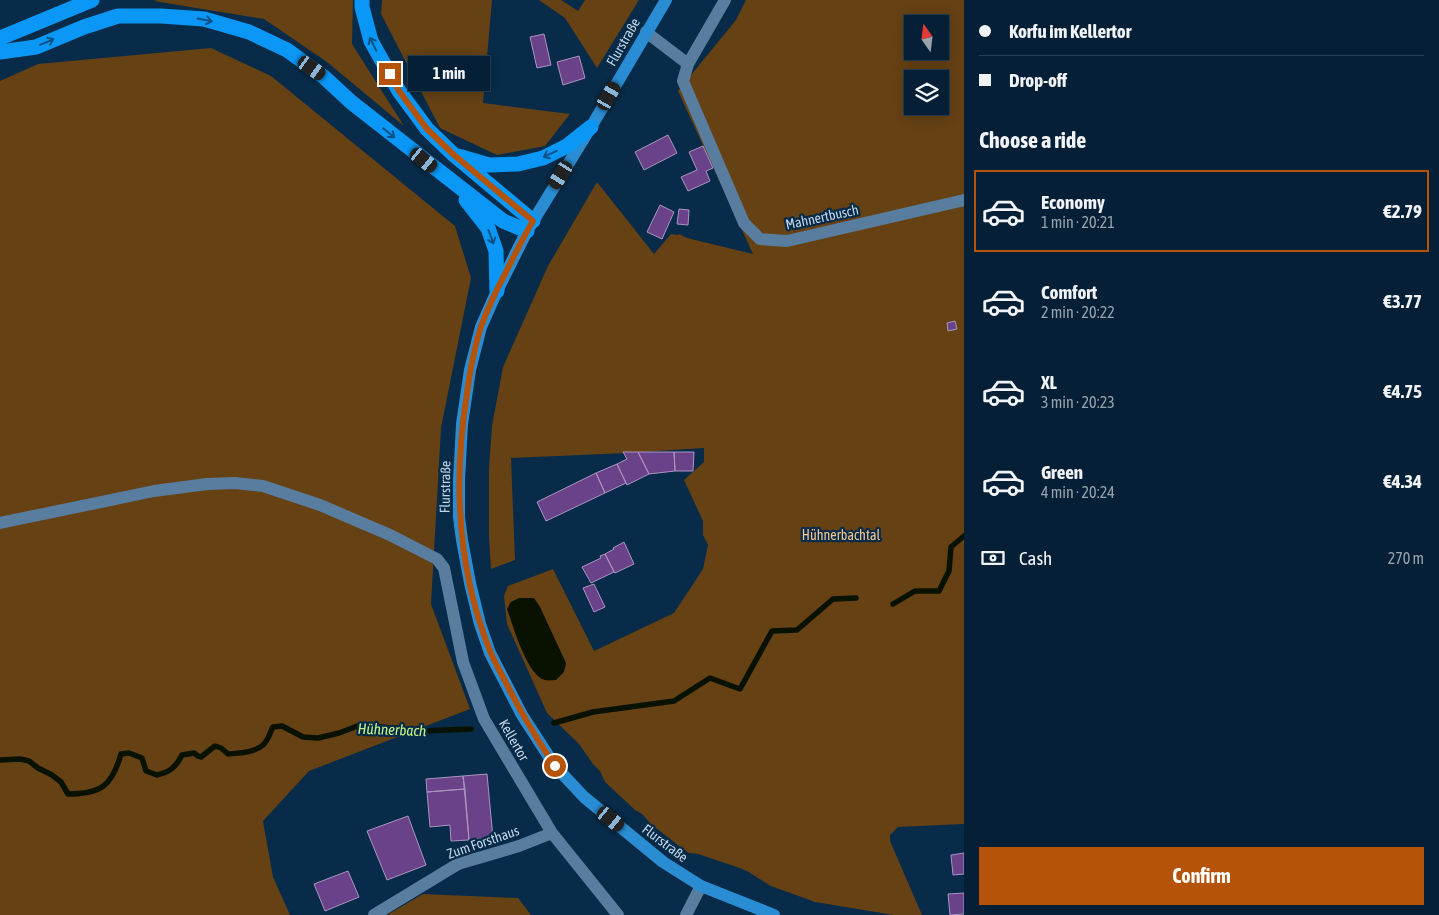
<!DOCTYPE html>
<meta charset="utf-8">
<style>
:root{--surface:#052036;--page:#132d42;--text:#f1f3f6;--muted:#97a3ad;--line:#263e51;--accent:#b45309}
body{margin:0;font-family:"Asap Condensed",sans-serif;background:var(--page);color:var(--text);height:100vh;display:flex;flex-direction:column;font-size:19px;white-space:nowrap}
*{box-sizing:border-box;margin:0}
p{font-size:16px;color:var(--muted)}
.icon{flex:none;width:28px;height:28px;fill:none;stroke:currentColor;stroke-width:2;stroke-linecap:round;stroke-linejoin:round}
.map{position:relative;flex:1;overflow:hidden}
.panel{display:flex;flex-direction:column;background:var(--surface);width:475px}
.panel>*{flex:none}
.hud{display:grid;align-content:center;height:110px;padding:0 15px;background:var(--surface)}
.needle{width:32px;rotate:346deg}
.tools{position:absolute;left:904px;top:15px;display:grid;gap:10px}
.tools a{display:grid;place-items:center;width:45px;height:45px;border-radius:0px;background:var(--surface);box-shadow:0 2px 12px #0003,0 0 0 1px var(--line);font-size:25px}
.end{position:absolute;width:22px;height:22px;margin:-11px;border:6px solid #b45309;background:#fff;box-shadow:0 0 0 2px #fff}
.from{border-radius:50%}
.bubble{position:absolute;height:35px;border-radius:0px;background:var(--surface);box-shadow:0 2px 12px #0003,0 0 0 1px var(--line);font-size:16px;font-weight:700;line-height:35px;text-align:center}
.car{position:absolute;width:15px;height:30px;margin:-15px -8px;border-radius:6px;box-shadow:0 0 4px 1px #0007;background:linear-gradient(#222 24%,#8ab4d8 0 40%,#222 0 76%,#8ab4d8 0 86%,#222 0)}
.hud b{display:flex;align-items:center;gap:18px;height:48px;font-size:19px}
.hud b+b{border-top:1px solid var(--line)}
.hud i{width:12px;height:12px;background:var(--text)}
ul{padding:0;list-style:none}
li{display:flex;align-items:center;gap:15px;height:82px;margin:0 10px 8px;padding:0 5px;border:2px solid transparent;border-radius:0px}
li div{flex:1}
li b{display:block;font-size:19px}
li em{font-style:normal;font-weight:700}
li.current{border-color:var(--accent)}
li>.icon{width:45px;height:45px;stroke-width:1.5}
h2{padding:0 15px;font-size:22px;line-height:60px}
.pay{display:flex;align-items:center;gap:12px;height:55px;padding:0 15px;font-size:19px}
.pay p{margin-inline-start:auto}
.primary-button{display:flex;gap:10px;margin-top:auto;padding:10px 15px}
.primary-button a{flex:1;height:58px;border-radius:0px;background:var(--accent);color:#fff;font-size:20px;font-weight:700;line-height:58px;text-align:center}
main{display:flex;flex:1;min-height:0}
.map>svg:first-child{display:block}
.green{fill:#654114;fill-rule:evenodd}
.water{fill:#091200}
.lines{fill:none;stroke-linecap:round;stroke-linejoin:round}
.stream{stroke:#091200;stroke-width:5.5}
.building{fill:#6a428a;stroke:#ab95c0}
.minor{stroke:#597d9f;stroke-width:12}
.major{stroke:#2a8dd3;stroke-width:12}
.highway{stroke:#0a97f6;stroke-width:15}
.oneway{stroke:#085185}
.route{stroke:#b45309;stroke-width:6}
.labels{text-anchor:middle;stroke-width:4.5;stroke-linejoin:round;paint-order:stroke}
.street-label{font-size:14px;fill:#c4d7ea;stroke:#072b48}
.park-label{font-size:14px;fill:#f7c58f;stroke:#072b48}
.water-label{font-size:15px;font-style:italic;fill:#c5f483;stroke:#072b48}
</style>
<main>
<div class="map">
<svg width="964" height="915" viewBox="0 0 964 915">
<rect width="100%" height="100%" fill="#072b48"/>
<path class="green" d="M157,0H353L352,44L404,126L327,62L264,19L154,1Z
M382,0H492L483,103L570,114L545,146L497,155L440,128L381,14Z
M539,0H561L578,11L585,0H639L597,68L565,18Z
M746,0H964V824L898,827L890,835V841L922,915H894L815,902L771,886L747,871L734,866L698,854L689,853L679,846L651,824L642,814L635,810L605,782L600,771L593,764L579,744L547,713L507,624L504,596L508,586L553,569L594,651L674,613L703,569L708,545L703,535V521L684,480L704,462V448L627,453L511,458L515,560L491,569L489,537V468L492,426L503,367L548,266L597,182L654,254L671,234L678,235L679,234L687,238L753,254L678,91L736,20ZM912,24H940V51H912ZM912,79H940V106H912Z
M211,48L271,76L455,226L471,278L441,428L431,604L470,709L309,771L263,821L273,877L290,915H0V81L38,64Z
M423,894L518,898L531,915H387Z"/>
<path class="water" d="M519,598H534L540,607L566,663L564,672L556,680C553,680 548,681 545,680C527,676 513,625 507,609L511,602Z"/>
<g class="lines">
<path class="stream" d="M893,604L915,591H939L949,571L951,547L964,536
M554,723L593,712L674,701L710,678L740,689L772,631L797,630L833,599L856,598
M0,760L20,759L29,761L38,768L52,775L61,782L68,794C101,794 112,786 121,754L129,753L142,758L146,771L157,775C170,772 176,767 182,755L194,753L198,756L201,757L215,746L221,748L228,754C239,753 254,753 263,745C268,741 270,732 273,727L282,726L303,737L318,738L339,733L360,725L422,731L471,729"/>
</g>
<path class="building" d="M544,34L551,65L537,68L530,37Z
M579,56L585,78L563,85L557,62Z
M668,135L677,153L644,170L635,152Z
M703,146L713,168L706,171L710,181L688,191L681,177L697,170L689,152Z
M660,205L674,212L662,239L647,232Z
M679,209L689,210L688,225L677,224Z
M955,321L957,329L948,331L947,323Z
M623,452H638L649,474L627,485L617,464L627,459Z
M638,452H674L675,471L649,474Z
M674,452H694L693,471H675Z
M617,464L626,483L605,493L596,473Z
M596,473L605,493L546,521L537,502Z
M624,542L634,564L615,573L605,554L614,549L613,548Z
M605,554L614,572L591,583L582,567L601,558L600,556Z
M594,584L605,607L594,612L583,588Z
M487,774L493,838L469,840L463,776Z
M463,776L465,789L427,792L426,779Z
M465,789L469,840L451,841L450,825L430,827L427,792Z
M408,816L426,865L387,880L367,831Z
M964,853V874L953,875L951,855Z
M348,871L359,897L325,911L314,884Z
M964,893V914L950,915L948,894Z"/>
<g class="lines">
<path class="minor" d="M646,32L688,64L683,81L744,223L760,239L787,241L964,200
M688,64L725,0
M0,523L154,491L207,484L235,483L263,486L320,505L390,535L437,559L444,568L463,662L484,719L552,833L618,915
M374,915L458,864L519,846L552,833
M686,915L701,886"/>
<path class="major" d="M666,0L591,127L527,231L497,291L481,327L470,370L462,424L459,480V517L462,540L470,583L480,624L490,653L522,715L555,766L584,797L663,862L701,886L774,915"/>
<path class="highway" d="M362,0V7L371,41L399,91L427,129L454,155L533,221
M0,38L92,0
M0,52L36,47L84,27L118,16H161L204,19L249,32L287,50L324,77L351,102L503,221L527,231
M458,156L489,165L518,164L543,158L567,146L591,127
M466,200L488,228L496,251L497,291"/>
</g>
<defs><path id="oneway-shaft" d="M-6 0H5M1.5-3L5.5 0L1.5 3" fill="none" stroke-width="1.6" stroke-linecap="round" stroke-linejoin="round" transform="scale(1.25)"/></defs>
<g class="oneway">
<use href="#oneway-shaft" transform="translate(205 20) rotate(11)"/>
<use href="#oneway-shaft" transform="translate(47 42) rotate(-23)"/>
<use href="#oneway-shaft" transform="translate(373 44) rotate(-116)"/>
<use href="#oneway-shaft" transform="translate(389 133) rotate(39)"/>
<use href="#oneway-shaft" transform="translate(550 154) rotate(155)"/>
<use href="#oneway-shaft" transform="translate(491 237) rotate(70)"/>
</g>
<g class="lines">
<path class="route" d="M390,74L399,91L427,129L454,155L533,221C524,236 516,252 508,268C498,287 488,306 481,327C474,348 470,371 467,393C453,481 457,568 490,651C494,661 500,671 505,681C520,711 536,738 555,766"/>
</g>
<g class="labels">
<g class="street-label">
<text transform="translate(623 42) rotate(-60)" y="5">Flurstraße</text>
<text transform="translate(822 217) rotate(-12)" y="5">Mahnertbusch</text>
<text transform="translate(445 487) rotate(-89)" y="5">Flurstraße</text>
<text transform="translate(514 740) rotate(60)" y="5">Kellertor</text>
<text transform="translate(483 842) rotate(-19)" y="5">Zum Forsthaus</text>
<text transform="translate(665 843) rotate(37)" y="5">Flurstraße</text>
</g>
<g class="park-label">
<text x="841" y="540">Hühnerbachtal</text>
</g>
<g class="water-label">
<text transform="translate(392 730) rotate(2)" y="5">Hühnerbach</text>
</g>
</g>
</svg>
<div class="tools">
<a><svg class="needle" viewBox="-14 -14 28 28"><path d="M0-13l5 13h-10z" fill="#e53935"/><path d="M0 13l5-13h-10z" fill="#97a3ad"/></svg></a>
<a><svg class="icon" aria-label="layers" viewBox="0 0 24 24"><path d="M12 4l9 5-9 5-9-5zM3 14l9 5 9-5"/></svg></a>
</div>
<i class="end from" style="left:555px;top:766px"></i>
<i class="end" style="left:390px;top:74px"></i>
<div class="bubble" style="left:408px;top:56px;width:82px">1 min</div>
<i class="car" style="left:312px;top:68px;rotate:125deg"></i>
<i class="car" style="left:609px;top:96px;rotate:30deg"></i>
<i class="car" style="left:424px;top:160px;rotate:129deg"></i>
<i class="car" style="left:561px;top:175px;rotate:212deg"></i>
<i class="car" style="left:611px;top:819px;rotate:129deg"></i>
</div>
<section class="panel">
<div class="hud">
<b><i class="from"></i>Korfu im Kellertor</b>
<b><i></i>Drop-off</b>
</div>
<h2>Choose a ride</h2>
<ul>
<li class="current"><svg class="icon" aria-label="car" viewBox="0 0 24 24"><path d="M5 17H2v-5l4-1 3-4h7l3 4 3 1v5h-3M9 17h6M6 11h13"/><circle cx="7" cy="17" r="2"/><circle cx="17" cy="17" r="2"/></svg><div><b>Economy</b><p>1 min · 20:21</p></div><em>€2.79</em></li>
<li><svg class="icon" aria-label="car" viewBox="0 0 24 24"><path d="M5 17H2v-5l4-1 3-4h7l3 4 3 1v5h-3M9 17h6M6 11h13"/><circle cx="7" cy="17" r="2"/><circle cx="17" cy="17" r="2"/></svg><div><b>Comfort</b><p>2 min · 20:22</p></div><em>€3.77</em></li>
<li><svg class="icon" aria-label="car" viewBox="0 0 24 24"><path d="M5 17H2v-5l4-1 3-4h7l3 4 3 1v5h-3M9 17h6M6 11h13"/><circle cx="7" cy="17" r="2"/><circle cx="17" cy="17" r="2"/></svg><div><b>XL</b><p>3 min · 20:23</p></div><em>€4.75</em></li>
<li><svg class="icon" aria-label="car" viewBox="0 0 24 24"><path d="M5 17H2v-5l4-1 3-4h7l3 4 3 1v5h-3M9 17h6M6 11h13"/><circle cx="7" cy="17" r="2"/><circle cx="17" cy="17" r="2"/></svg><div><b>Green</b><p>4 min · 20:24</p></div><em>€4.34</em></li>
</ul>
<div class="pay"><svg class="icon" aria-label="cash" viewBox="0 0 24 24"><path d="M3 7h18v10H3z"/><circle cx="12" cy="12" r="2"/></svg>Cash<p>270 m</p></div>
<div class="primary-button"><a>Confirm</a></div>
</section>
</main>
